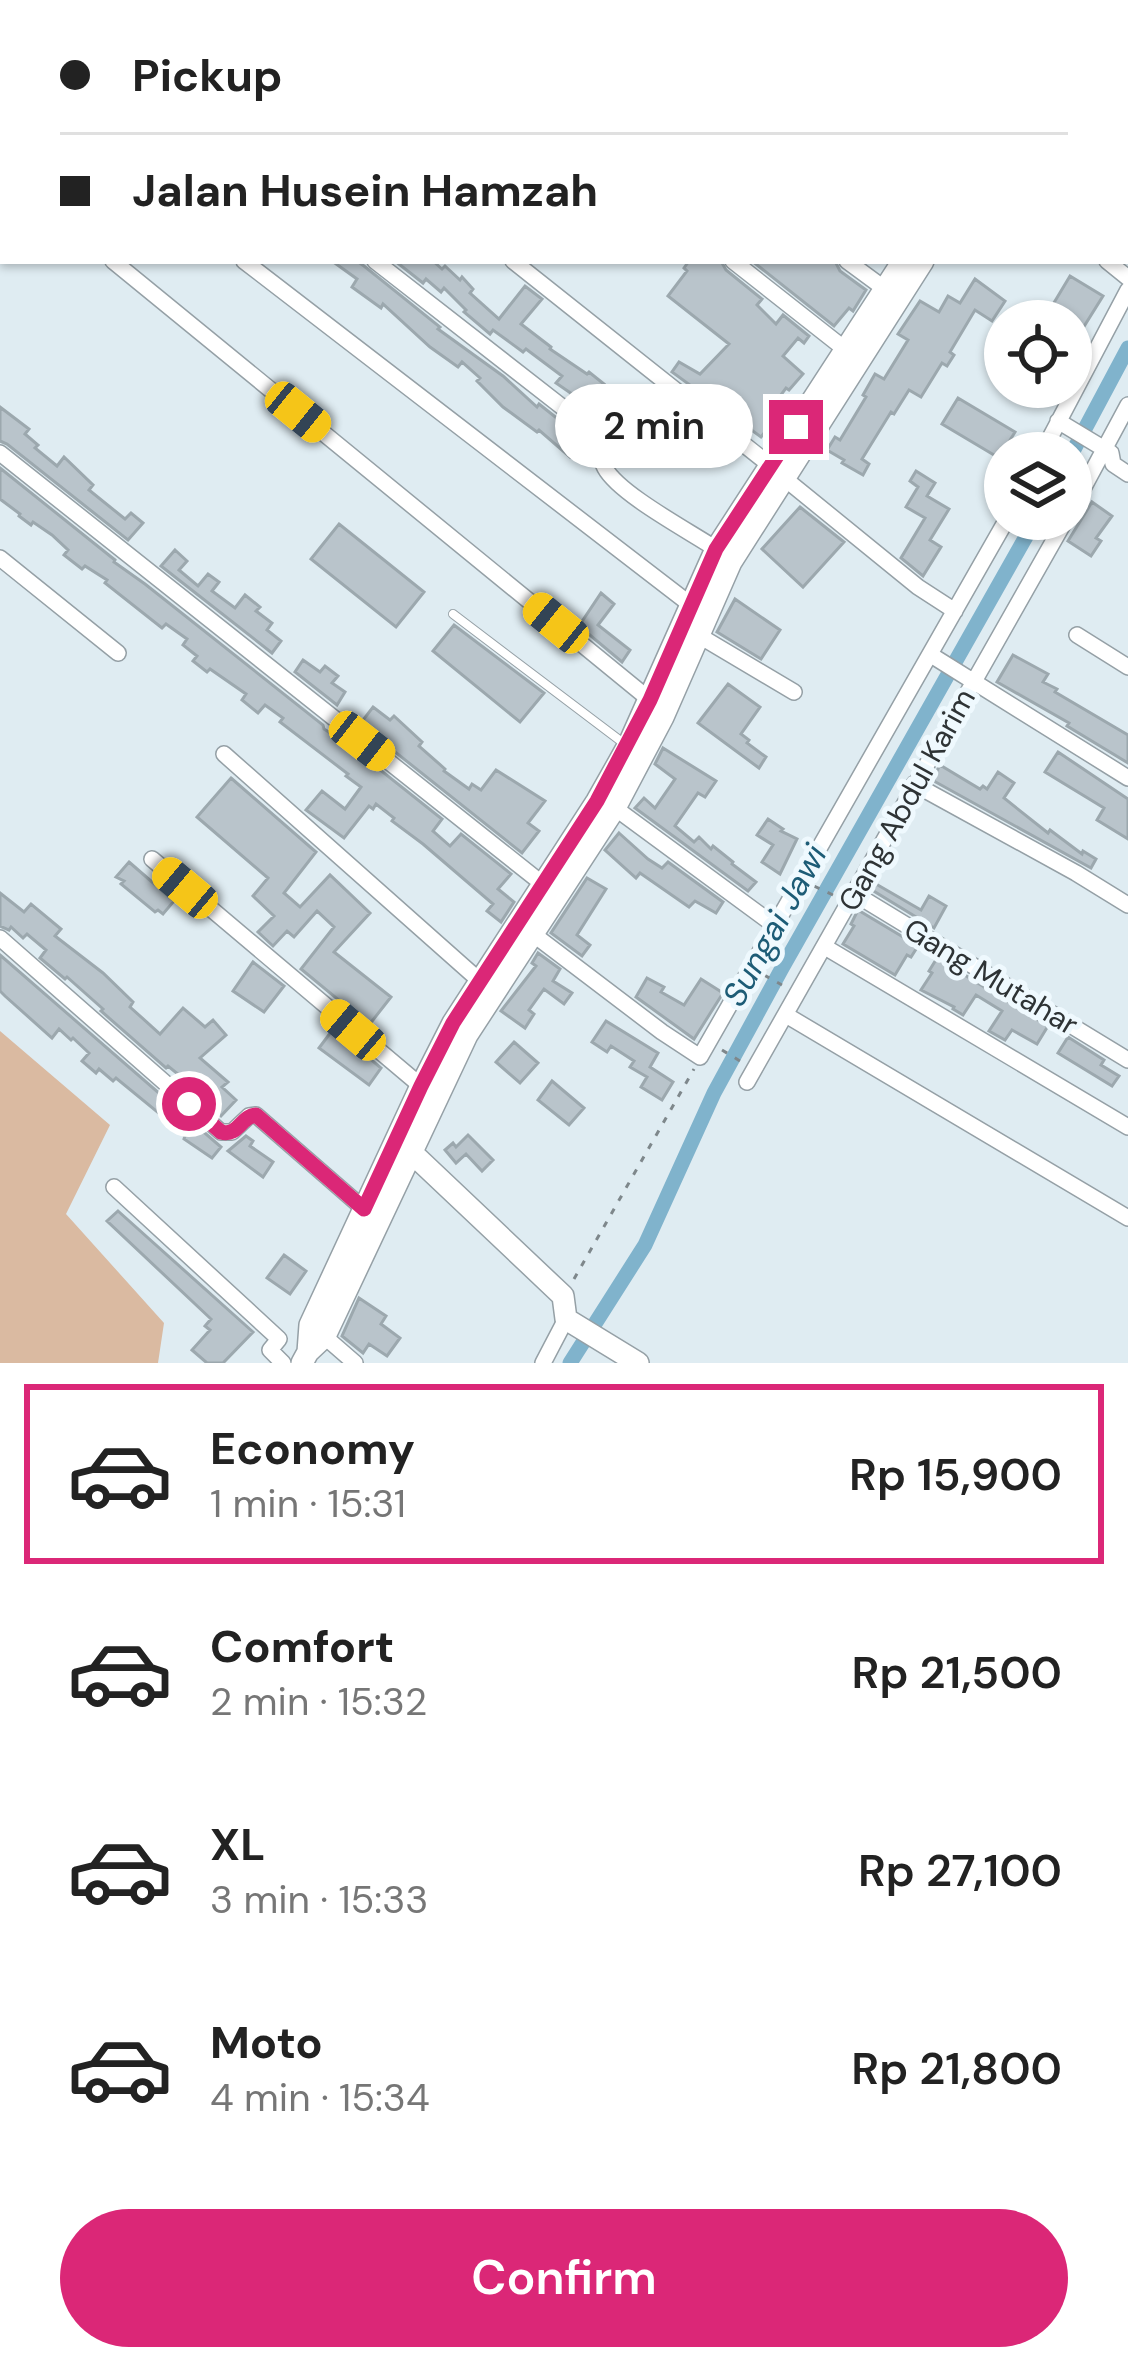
<!DOCTYPE html>
<meta charset="utf-8">
<style>
:root{--surface:#fff;--page:#f2f2f2;--text:#222;--muted:#767676;--line:#e0e0e0;--accent:#db2777}
body{margin:0;font-family:"DM Sans",sans-serif;background:var(--page);color:var(--text);height:100vh;display:flex;flex-direction:column;font-size:45px;white-space:nowrap}
*{box-sizing:border-box;margin:0}
p{font-size:39px;color:var(--muted)}
.icon{flex:none;width:66px;height:66px;fill:none;stroke:currentColor;stroke-width:2;stroke-linecap:round;stroke-linejoin:round}
.map{position:relative;height:1363px;overflow:hidden}
.drawer{display:flex;flex-direction:column;background:var(--surface);flex:1}
.drawer>*{flex:none}
.guide{position:absolute;left:0px;top:0px;width:1128px;height:264px;box-shadow:0 3px 9px #0004;display:grid;align-content:center;height:264px;padding:0 60px;background:var(--surface)}
.tools{position:absolute;left:984px;top:300px;display:grid;gap:24px}
.tools a{display:grid;place-items:center;width:108px;height:108px;border-radius:50%;background:var(--surface);box-shadow:0 3px 9px #0004;font-size:60px}
.end{position:absolute;width:54px;height:54px;margin:-27px;border:15px solid #db2777;background:#fff;box-shadow:0 0 0 6px #fff}
.from{border-radius:50%}
.bubble{position:absolute;height:84px;border-radius:42px;background:var(--surface);box-shadow:0 3px 9px #0004;font-size:39px;font-weight:600;line-height:84px;text-align:center}
.car{position:absolute;width:36px;height:72px;margin:-36px -18px;border-radius:15px;box-shadow:0 0 9px 3px #0007;background:linear-gradient(#f5c518 24%,#345 0 40%,#f5c518 0 76%,#345 0 86%,#f5c518 0)}
.guide b{display:flex;align-items:center;gap:42px;height:114px;font-size:45px}
.guide b+b{border-top:3px solid var(--line)}
.guide i{width:30px;height:30px;background:var(--text)}
ul{padding:21px 0 0;list-style:none}
li{display:flex;align-items:center;gap:36px;height:180px;margin:0 24px 18px;padding:0 36px;border:6px solid transparent;border-radius:0px}
li div{flex:1}
li b{display:block;font-size:45px}
li em{font-style:normal;font-weight:600}
li.on{border-color:var(--accent)}
li>.icon{width:108px;height:108px;stroke-width:1.5}
.action{display:flex;gap:24px;margin-top:auto;padding:24px 60px}
.action a{flex:1;height:138px;border-radius:72px;background:var(--accent);color:#fff;font-size:48px;font-weight:600;line-height:138px;text-align:center}
.map>svg:first-child{display:block}
.green{fill:#dabaa1}
.lines{fill:none;stroke-linecap:round;stroke-linejoin:round}
.canal{stroke:#80b3cc;stroke-width:15}
.building{fill:#b9c4cb;stroke:#9ca8ae;stroke-width:3}
.lane-casing{stroke:#95a0a6;stroke-width:10}
.street-casing{stroke:#95a0a6;stroke-width:18}
.secondary-casing{stroke:#95a0a6;stroke-width:24}
.path{stroke:#7e878b;stroke-width:3;stroke-dasharray:6 9;stroke-linecap:butt}
.lane{stroke:#fff;stroke-width:8}
.street{stroke:#fff;stroke-width:15}
.secondary{stroke:#fff;stroke-width:21}
.route{stroke:#db2777;stroke-width:15}
.labels{text-anchor:middle;stroke-width:10;stroke-linejoin:round;paint-order:stroke}
.street-label{font-size:30px;fill:#2e3335;stroke:#eff9fe}
.water-label{font-size:33px;font-style:italic;fill:#1d5c76;stroke:#eff9fe}
</style>
<div class="map">
<svg width="1128" height="1363" viewBox="0 0 1128 1363">
<rect width="100%" height="100%" fill="#dfecf2"/>
<path class="green" d="M0,1031L110,1125L66,1214L164,1323L158,1363H0Z"/>
<g class="lines">
<path class="canal" d="M1071,455L1128,348
M570,1363L645,1245L714,1093L781,970L1036,519"/>
</g>
<path class="building" d="M332,261H357L364,266L440,327L438,329L503,376L537,407L539,404L568,427L563,433L579,445L570,457L539,430L537,432L503,407L477,381L480,378L462,362L458,367L430,347L383,304L381,308L352,287L357,279Z
M395,261H433L442,269L445,266L460,280L462,277L473,289L470,293L499,319L525,286L542,299L521,324L551,347L550,349L587,374L589,372L604,384L600,389L635,415L652,393L713,439L696,460L646,422L622,449L608,437L611,429L569,397L572,394L556,383L562,376L526,349L523,352L493,330L490,334L464,312L466,310L444,288L441,292L426,279L423,283Z
M689,261H721L726,270L762,299L757,305L776,324L783,315L809,336L804,343L798,338L783,356L803,374L789,390L786,388L769,411L777,417L761,437L672,372L679,362L700,374L729,344L668,296L687,271L684,268Z
M752,261H835L840,271L866,290L853,311L849,308L834,326Z
M1070,276L1103,296L1078,336L1071,331V321H1047L1055,308L1052,306Z
M975,279L1005,301L992,321L975,310L950,352L954,355L947,366L942,363L921,397L909,390L894,414L891,412L862,459L869,464L863,475L842,463L844,460L827,450L835,437L840,440L866,397L863,395L875,374L884,379L908,340L898,334L920,301L939,312L948,296L960,303Z
M958,398L1015,432L999,458L942,424Z
M0,407L29,429L25,434L38,445L35,448L57,466L64,457L93,485L89,490L125,519L131,513L143,523L128,540L7,444L0,441Z
M0,468L115,560L114,562L145,584L323,725L324,729L345,742L442,819L433,831L450,846L461,834L511,874L498,889L514,902L501,922L487,911L493,904L423,844L392,821L394,818L376,804L373,809L369,806L344,838L306,810L322,791L345,809L361,787L346,776L348,774L280,722L283,718L265,705L258,713L242,700L246,694L210,669L207,672L193,661L197,656L183,645L187,639L166,624L162,628L105,583L107,580L85,566L82,569L64,555L68,550L52,535L33,522L31,525L19,516L20,514L0,499Z
M916,471L935,483L927,496L949,509L930,540L941,547L923,576L901,558L925,518L906,507L918,487L910,481Z
M1092,502L1112,516L1096,538L1101,541L1091,556L1068,541Z
M800,507L844,542L803,587L762,549Z
M339,524L424,592L396,627L311,559Z
M175,550L187,561L179,570L198,586L208,574L219,582L212,591L235,608L245,595L260,607L256,611L272,623L267,630L281,641L272,653L161,566Z
M601,593L614,604L598,625L630,650L622,662L579,626Z
M735,599L780,630L761,659L717,632Z
M454,625L544,693L520,722L433,651Z
M1013,655L1048,674L1043,682L1057,689L1055,692L1128,735V763L1067,726L1069,723L997,682Z
M303,660L320,672L325,666L338,676L332,683L345,692L337,705L295,672Z
M728,684L760,707L741,734L749,740L747,743L766,757L759,768L698,723Z
M373,707L390,720L394,716L422,742L419,746L445,769L444,771L469,789L472,784L481,790L496,770L545,801L528,823L539,831L522,853L360,724Z
M663,748L716,781L705,797L698,793L675,826L694,842L699,837L711,849L713,846L733,862L732,864L756,882L748,891L635,808L644,798L655,808L675,779L655,764Z
M1058,752L1128,799V839L1097,820L1104,808L1045,772Z
M940,765L980,789L983,786L987,789L998,772L1014,783L1004,798L1048,833L1050,830L1082,854L1083,851L1096,859L1091,868L932,780Z
M231,778L316,852L284,893L300,907L330,875L370,913L334,952L391,997L369,1025L301,969L334,927L317,911L294,937L287,931L273,946L258,932L274,916L253,896L268,878L197,817Z
M768,819L783,829L781,831L797,839L780,874L762,862L773,845L757,835Z
M619,833L648,859L662,868L668,862L723,902L716,913L695,901L689,907L640,873L636,878L605,850Z
M129,862L174,901L163,914L158,910L155,912L121,884L124,881L116,877Z
M587,878L606,889L577,935L590,945L582,956L551,933Z
M876,884L921,910L929,896L946,906L934,928L872,890Z
M0,893L24,912L31,904L61,929L55,936L103,973L133,1002L130,1007L160,1034L183,1008L205,1027L213,1020L226,1035L200,1058L228,1082L222,1087L236,1100L221,1116L198,1095L200,1092L168,1066L166,1068L101,1011L103,1009L67,977L65,979L40,958L46,950L27,934L23,938L11,927L9,930L0,926Z
M858,910L918,946L911,957L907,955L895,975L843,944L854,926L851,924Z
M538,953L560,969L553,981L572,993L564,1004L544,989L529,1010L534,1014L525,1028L501,1011L536,966L532,963Z
M0,955L221,1147L212,1158L184,1139L185,1136L169,1125L171,1123L116,1078L113,1081L99,1069L96,1073L82,1061L89,1053L73,1038L71,1040L59,1029L52,1038L5,996L0,991Z
M937,958L1048,1026L1037,1044L1012,1030L1005,1040L989,1031L1002,1011L976,995L963,1015L953,1009L954,1007L921,990L932,973L929,971Z
M253,962L284,986L264,1012L233,991Z
M647,978L664,987L661,992L684,1005L701,979L723,993L694,1039L636,997Z
M606,1021L658,1053L650,1067L673,1082L662,1100L641,1087L647,1077L630,1067L634,1061L611,1046L607,1052L592,1042Z
M334,1028L381,1068L369,1085L319,1048Z
M1068,1037L1104,1060L1101,1065L1119,1076L1112,1086L1058,1053Z
M514,1042L538,1063L520,1083L496,1062Z
M552,1081L584,1108L569,1125L538,1100Z
M468,1135L493,1160L482,1171L466,1154L456,1163L445,1150L453,1143L456,1147Z
M246,1136L253,1141L250,1146L273,1162L263,1177L228,1151Z
M118,1211L253,1332L223,1363H207L192,1350L210,1330L205,1326L211,1319L107,1221Z
M284,1255L306,1271L290,1294L267,1278Z
M359,1298L386,1316L381,1324L400,1338L387,1356L369,1344L363,1353L342,1336Z"/>
<g class="lines">
<defs>
<path id="lane" d="M453,614L626,745"/>
<path id="street" d="M40,0L44,3
M184,0L188,3
M397,0L401,3
M508,0L512,3
M764,0L768,3
M1007,0L1011,3
M0,176L3,179
M113,261L650,700
M244,261L691,605
M375,261L593,431C598,443 599,457 605,468C619,494 689,531 716,549
M513,261L771,466
M733,261L846,350
M847,261L885,289
M1107,261L1128,278
M1058,421L1111,453L1113,464L1128,474
M0,453L544,885
M1042,453L1128,290
M784,478L918,587L955,611
M1071,511L1128,405
M0,558L118,653
M698,635L794,692
M1077,635L1128,667
M931,655L1128,778
M224,754L481,982
M914,784L1076,873L1128,905
M615,808L774,925
M152,859L421,1086
M855,894L1128,1060
M533,934L662,1032L700,1057L1007,519
M0,938L221,1132H232L249,1116L256,1115L364,1209
M825,947L1128,1127
M786,1015L1128,1218
M747,1082L1066,519
M114,1187L279,1339L270,1350L283,1363
M317,1330L355,1363
M543,1363L566,1319"/>
<path id="secondary" d="M1053,3L1054,0
M1069,3L1070,0
M413,1154L563,1296L566,1319L638,1363
M308,1352L310,1325L421,1086L453,1023L597,801L628,746L716,549L903,261
M302,1363L308,1352L325,1336L467,1035L615,808L663,717L731,562L923,261"/>
</defs>
<use href="#lane" class="lane-casing"/>
<use href="#street" class="street-casing"/>
<use href="#secondary" class="secondary-casing"/>
<path class="path" d="M814,886L833,895
M764,975L782,985
M722,1050L740,1061
M574,1279L694,1069"/>
<use href="#lane" class="lane"/>
<use href="#street" class="street"/>
<use href="#secondary" class="secondary"/>
</g>
<g class="lines">
<path class="route" d="M189,1104L221,1132C238,1137 241,1116 256,1115L364,1209L421,1086L453,1023L597,801L650,700L716,549L796,427"/>
</g>
<g class="labels">
<g class="street-label">
<text transform="translate(907 800) rotate(-61)" y="10">Gang Abdul Karim</text>
<text transform="translate(991 977) rotate(31)" y="10">Gang Mutahar</text>
</g>
<g class="water-label">
<text transform="translate(774 925) rotate(-61)" y="12">Sungai Jawi</text>
</g>
</g>
</svg>
<div class="tools">
<a><svg class="icon" aria-label="locate" viewBox="0 0 24 24"><circle cx="12" cy="12" r="6"/><path d="M12 2v4M12 18v4M2 12h4M18 12h4"/></svg></a>
<a><svg class="icon" aria-label="layers" viewBox="0 0 24 24"><path d="M12 4l9 5-9 5-9-5zM3 14l9 5 9-5"/></svg></a>
</div>
<i class="end from" style="left:189px;top:1104px"></i>
<i class="end" style="left:796px;top:427px"></i>
<div class="bubble" style="left:555px;top:384px;width:198px">2 min</div>
<i class="car" style="left:298px;top:412px;rotate:129deg"></i>
<i class="car" style="left:556px;top:623px;rotate:309deg"></i>
<i class="car" style="left:362px;top:741px;rotate:128deg"></i>
<i class="car" style="left:185px;top:888px;rotate:310deg"></i>
<i class="car" style="left:353px;top:1030px;rotate:310deg"></i>
<div class="guide">
<b><i class="from"></i>Pickup</b>
<b><i></i>Jalan Husein Hamzah</b>
</div>
</div>
<section class="drawer">
<ul>
<li class="on"><svg class="icon" aria-label="car" viewBox="0 0 24 24"><path d="M5 17H2v-5l4-1 3-4h7l3 4 3 1v5h-3M9 17h6M6 11h13"/><circle cx="7" cy="17" r="2"/><circle cx="17" cy="17" r="2"/></svg><div><b>Economy</b><p>1 min · 15:31</p></div><em>Rp 15,900</em></li>
<li><svg class="icon" aria-label="car" viewBox="0 0 24 24"><path d="M5 17H2v-5l4-1 3-4h7l3 4 3 1v5h-3M9 17h6M6 11h13"/><circle cx="7" cy="17" r="2"/><circle cx="17" cy="17" r="2"/></svg><div><b>Comfort</b><p>2 min · 15:32</p></div><em>Rp 21,500</em></li>
<li><svg class="icon" aria-label="car" viewBox="0 0 24 24"><path d="M5 17H2v-5l4-1 3-4h7l3 4 3 1v5h-3M9 17h6M6 11h13"/><circle cx="7" cy="17" r="2"/><circle cx="17" cy="17" r="2"/></svg><div><b>XL</b><p>3 min · 15:33</p></div><em>Rp 27,100</em></li>
<li><svg class="icon" aria-label="car" viewBox="0 0 24 24"><path d="M5 17H2v-5l4-1 3-4h7l3 4 3 1v5h-3M9 17h6M6 11h13"/><circle cx="7" cy="17" r="2"/><circle cx="17" cy="17" r="2"/></svg><div><b>Moto</b><p>4 min · 15:34</p></div><em>Rp 21,800</em></li>
</ul>
<div class="action"><a>Confirm</a></div>
</section>
